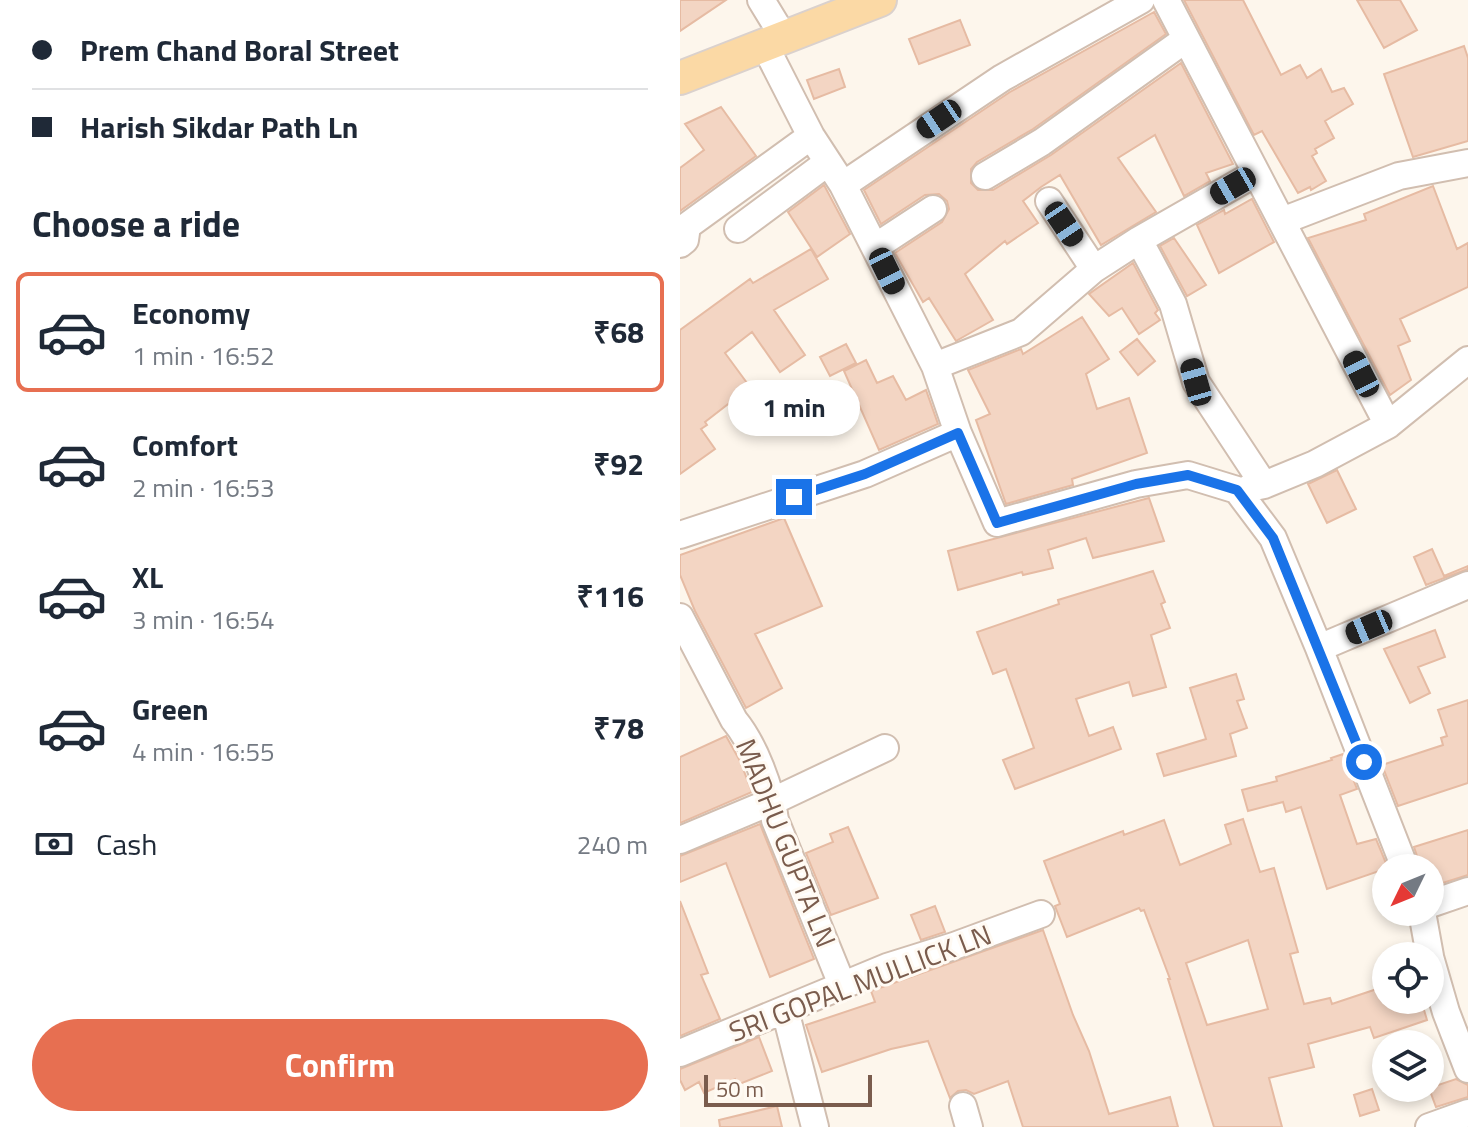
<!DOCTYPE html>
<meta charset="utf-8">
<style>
:root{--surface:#fff;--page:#f6f6f7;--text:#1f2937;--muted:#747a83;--line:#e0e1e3;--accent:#e76f51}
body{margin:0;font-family:"Titillium Web",sans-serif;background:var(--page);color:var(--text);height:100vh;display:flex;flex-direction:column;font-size:30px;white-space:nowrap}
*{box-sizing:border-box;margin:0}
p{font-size:26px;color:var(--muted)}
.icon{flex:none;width:44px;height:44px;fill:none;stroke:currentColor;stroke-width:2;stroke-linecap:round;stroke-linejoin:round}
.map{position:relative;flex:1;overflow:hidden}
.details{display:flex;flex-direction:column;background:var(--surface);width:680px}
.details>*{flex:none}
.hud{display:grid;align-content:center;height:176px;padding:0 32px;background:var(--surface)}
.needle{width:52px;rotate:227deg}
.controls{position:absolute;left:692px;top:854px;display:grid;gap:16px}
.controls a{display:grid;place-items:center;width:72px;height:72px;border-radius:50%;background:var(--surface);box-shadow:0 4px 12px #0003;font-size:40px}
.scale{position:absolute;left:24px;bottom:20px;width:168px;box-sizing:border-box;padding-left:8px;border:4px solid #7a5c4d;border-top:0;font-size:22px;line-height:28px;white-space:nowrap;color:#7a5c4d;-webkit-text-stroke:6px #fffaf3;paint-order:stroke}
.end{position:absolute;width:36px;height:36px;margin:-18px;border:10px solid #1a73e8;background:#fff;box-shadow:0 0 0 4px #fff}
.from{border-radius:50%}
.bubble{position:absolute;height:56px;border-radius:28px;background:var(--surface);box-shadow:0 4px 12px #0003;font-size:26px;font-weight:700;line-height:56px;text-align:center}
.car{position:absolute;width:24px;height:48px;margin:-24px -12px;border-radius:10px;box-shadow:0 0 6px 2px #0007;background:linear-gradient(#222 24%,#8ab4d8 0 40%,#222 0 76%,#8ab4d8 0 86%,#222 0)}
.hud b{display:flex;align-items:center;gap:28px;height:76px;font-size:30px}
.hud b+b{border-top:2px solid var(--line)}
.hud i{width:20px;height:20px;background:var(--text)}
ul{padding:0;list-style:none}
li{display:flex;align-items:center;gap:24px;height:120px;margin:0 16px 12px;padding:0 16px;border:4px solid transparent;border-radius:12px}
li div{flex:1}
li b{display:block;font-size:30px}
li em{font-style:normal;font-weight:700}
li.current{border-color:var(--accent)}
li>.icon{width:72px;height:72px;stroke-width:1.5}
h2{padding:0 32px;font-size:36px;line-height:96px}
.pay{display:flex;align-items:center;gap:20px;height:88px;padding:0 32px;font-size:30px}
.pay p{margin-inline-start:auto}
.action{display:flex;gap:16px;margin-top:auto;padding:16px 32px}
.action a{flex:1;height:92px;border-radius:48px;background:var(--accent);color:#fff;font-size:32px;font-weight:700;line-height:92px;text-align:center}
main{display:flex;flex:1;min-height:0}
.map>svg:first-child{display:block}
.building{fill:#f3d5c3;stroke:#e6bba3;stroke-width:2;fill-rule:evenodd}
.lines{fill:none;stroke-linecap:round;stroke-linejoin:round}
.minor-casing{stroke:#d1beb0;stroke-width:30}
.major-casing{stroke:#dad1cd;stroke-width:36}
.minor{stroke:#fff;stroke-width:26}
.major{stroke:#fbd9a5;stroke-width:32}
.route{stroke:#1a73e8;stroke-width:10}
.labels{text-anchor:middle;stroke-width:6;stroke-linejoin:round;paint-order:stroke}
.street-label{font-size:28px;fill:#7a5c4d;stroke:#fffaf3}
</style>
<main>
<section class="details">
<div class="hud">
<b><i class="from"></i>Prem Chand Boral Street</b>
<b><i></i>Harish Sikdar Path Ln</b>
</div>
<h2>Choose a ride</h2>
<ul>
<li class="current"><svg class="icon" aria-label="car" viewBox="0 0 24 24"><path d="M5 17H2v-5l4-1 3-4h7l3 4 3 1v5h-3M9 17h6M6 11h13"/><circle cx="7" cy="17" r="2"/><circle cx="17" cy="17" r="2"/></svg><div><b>Economy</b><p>1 min · 16:52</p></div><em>₹68</em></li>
<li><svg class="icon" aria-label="car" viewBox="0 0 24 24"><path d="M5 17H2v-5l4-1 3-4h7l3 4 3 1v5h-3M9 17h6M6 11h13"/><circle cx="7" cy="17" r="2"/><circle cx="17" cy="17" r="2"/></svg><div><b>Comfort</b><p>2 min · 16:53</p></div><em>₹92</em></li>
<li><svg class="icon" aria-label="car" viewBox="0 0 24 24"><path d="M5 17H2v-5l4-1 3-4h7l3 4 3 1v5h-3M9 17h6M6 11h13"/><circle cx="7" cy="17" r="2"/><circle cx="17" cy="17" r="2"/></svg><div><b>XL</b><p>3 min · 16:54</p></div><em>₹116</em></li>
<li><svg class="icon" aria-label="car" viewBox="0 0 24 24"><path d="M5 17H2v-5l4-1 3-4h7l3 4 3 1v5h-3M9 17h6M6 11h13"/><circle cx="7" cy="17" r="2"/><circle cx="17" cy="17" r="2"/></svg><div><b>Green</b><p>4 min · 16:55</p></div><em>₹78</em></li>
</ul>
<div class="pay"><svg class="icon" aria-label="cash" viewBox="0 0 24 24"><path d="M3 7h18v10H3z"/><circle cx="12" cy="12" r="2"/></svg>Cash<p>240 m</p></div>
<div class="action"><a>Confirm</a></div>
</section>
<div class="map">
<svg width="788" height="1127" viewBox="0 0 788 1127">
<rect width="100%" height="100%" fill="#fdf6ec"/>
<path class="building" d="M0,0H46L0,31Z
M504,0H563L601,75L620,65L627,78L641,69L652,92L664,88L673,104L645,121L654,138L635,149L637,153L632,156L646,181L631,190L630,187L618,193L582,131L574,135Z
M677,0H720L737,30L704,48Z
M474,12L486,34L353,129L297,162L291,169V183L298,190H313L371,155L501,63L553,164L526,173L530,181L504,196L475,135L438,158L476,212L421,245L380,175L361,187L343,201L358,223L327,244L325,241L285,274L313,320L276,341L249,298L243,302L215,253L262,222L269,209L267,201L259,194L245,195L201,224L184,190L330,92Z
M280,20L290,45L239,64L229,39Z
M784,46L788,58V141L733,157L704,74Z
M159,69L165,87L134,99L127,80Z
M41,107L76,156L0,211V168L24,150L5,124Z
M144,185L170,234L137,257L108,212Z
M753,186L777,249L788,243V287L720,319L730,341L718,346L731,380L710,395L628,238L686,220L684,214Z
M572,199L594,242L539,273L517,225L544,210L545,214Z
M494,238L526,285L507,296L480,246Z
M131,249L148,279L94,310L125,355L100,372L72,332L45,353L70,387L25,422L27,425L21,429L35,449L0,474V330L70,279L73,283Z
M453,263L478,310L475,313L480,320L459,334L442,308L429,316L409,294Z
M402,317L429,359L406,374L417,409L449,398L467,453L392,479L393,485L326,504L296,420L310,414L288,370L341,349L343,354Z
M457,339L475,361L458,375L440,352Z
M166,344L176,363L150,376L140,357Z
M186,360L197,383L213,376L226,400L246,390L258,424L199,450L164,371Z
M657,470L676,509L647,523L628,484Z
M469,498L484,541L413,558L406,538L368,550L373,568L343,575L342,572L278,590L268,551Z
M104,518L142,606L75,634L102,688L66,708L15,611L0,575V555Z
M752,549L764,576L788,566V569L746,585L734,557Z
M473,571L485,602L481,604L490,628L471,635L486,687L453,696L449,682L396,699L409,736L433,727L441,749L335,789L323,760L354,748L326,669L313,674L297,632L379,604L378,600Z
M755,630L765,657L738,667L750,693L730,703L704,649Z
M556,674L564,699L557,701L567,728L550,734L556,756L484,776L477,754L526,739L510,688Z
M788,700V783L718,806L702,765L763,745L761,738L767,736L758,710Z
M46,736L60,761L72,792L0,823V757Z
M663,754L677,789L660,795L677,844L696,839L708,868L647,889L621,807L606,812L603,802L568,811L562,790L597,781L596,777L652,760L651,758Z
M563,819L580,872L594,868L618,952L610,954L624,1004L650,998L652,1004L706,986V1000H741L747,1020L694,1038L690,1027L628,1044L634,1067L589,1078L602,1127H534L488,979H490L464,910L461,911L459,908L387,937L375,906L380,904L364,861L443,831L444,835L484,820L500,865L551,844L545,825ZM568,940L588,1009L527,1025L506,963Z
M80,824L134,959L90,977L46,863L0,882V856Z
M168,827L198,898L151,915L126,853L153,842L150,834Z
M788,830V875L750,887V868H741L734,847Z
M0,901L28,973L21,975L40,1019L0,1036Z
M255,906L265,932L241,940L231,915Z
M363,930L393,1015L409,1051L429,1114L490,1097L498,1127H343L328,1081L294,1094L286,1090L278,1091L270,1098L248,1041L211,1049L142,1072L126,1025L195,1002L191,991L194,990Z
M79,1037L92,1071L57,1085L55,1079L24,1093L19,1082L5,1090L0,1080V1069Z
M776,1079L788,1085V1097L756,1107L749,1088Z
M692,1089L699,1110L680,1116L674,1095Z
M97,1106L102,1127H40L39,1120Z"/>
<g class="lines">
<defs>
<path id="minor" d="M81,0L103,36
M486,0L708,425
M84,44L131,136L163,185L255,366L278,433L317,523L456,484L508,475L557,490L593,538L639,648L725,868
M305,176L362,142L506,39
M163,185L322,78L461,0
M369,201L414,269
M602,221L719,176L788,163
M58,229L147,163
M459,240L493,304L516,382L584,485
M0,244L5,240L7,226L131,136
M195,247L253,209
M255,366L341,332L414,269L459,240L576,173
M569,488L584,485L635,464L708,425L788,360
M0,535L185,474L278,433
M0,617L54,720C74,744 91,789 95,820L163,987
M639,648L788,585
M0,840L93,801L205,748
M750,904L788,891
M742,912L750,956
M750,957L766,1012L788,1069
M105,1010L135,1127
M0,1053L207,967L274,946L361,914
M283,1106L289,1127
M749,1127L788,1113"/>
<path id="major" d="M0,78L200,0"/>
</defs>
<use href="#minor" class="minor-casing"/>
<use href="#major" class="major-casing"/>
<use href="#minor" class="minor"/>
<use href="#major" class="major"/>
</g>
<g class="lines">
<path class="route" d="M114,497L185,474L278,433L317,523L456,484L508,475L557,490L593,538L684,762"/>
</g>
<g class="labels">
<g class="street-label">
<text transform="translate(106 843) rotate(68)" y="10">MADHU GUPTA LN</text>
<text transform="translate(180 983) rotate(-21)" y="10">SRI GOPAL MULLICK LN</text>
</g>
</g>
</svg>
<div class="controls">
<a><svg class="needle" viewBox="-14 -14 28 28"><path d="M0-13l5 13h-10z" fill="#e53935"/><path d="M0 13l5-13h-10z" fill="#747a83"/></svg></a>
<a><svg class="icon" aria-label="locate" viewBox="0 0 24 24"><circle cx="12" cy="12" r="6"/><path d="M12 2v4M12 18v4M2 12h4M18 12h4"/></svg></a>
<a><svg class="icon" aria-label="layers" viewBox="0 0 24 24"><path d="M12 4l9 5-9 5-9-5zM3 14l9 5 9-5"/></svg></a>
</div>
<div class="scale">50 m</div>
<i class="end from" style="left:684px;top:762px"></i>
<i class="end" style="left:114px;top:497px"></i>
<div class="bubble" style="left:48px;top:380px;width:132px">1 min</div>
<i class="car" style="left:259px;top:119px;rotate:236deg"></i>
<i class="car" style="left:553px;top:186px;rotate:240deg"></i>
<i class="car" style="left:384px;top:224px;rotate:146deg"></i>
<i class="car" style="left:207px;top:271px;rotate:154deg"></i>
<i class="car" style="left:681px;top:374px;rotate:333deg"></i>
<i class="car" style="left:516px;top:382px;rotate:344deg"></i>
<i class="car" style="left:689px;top:627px;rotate:247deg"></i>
</div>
</main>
